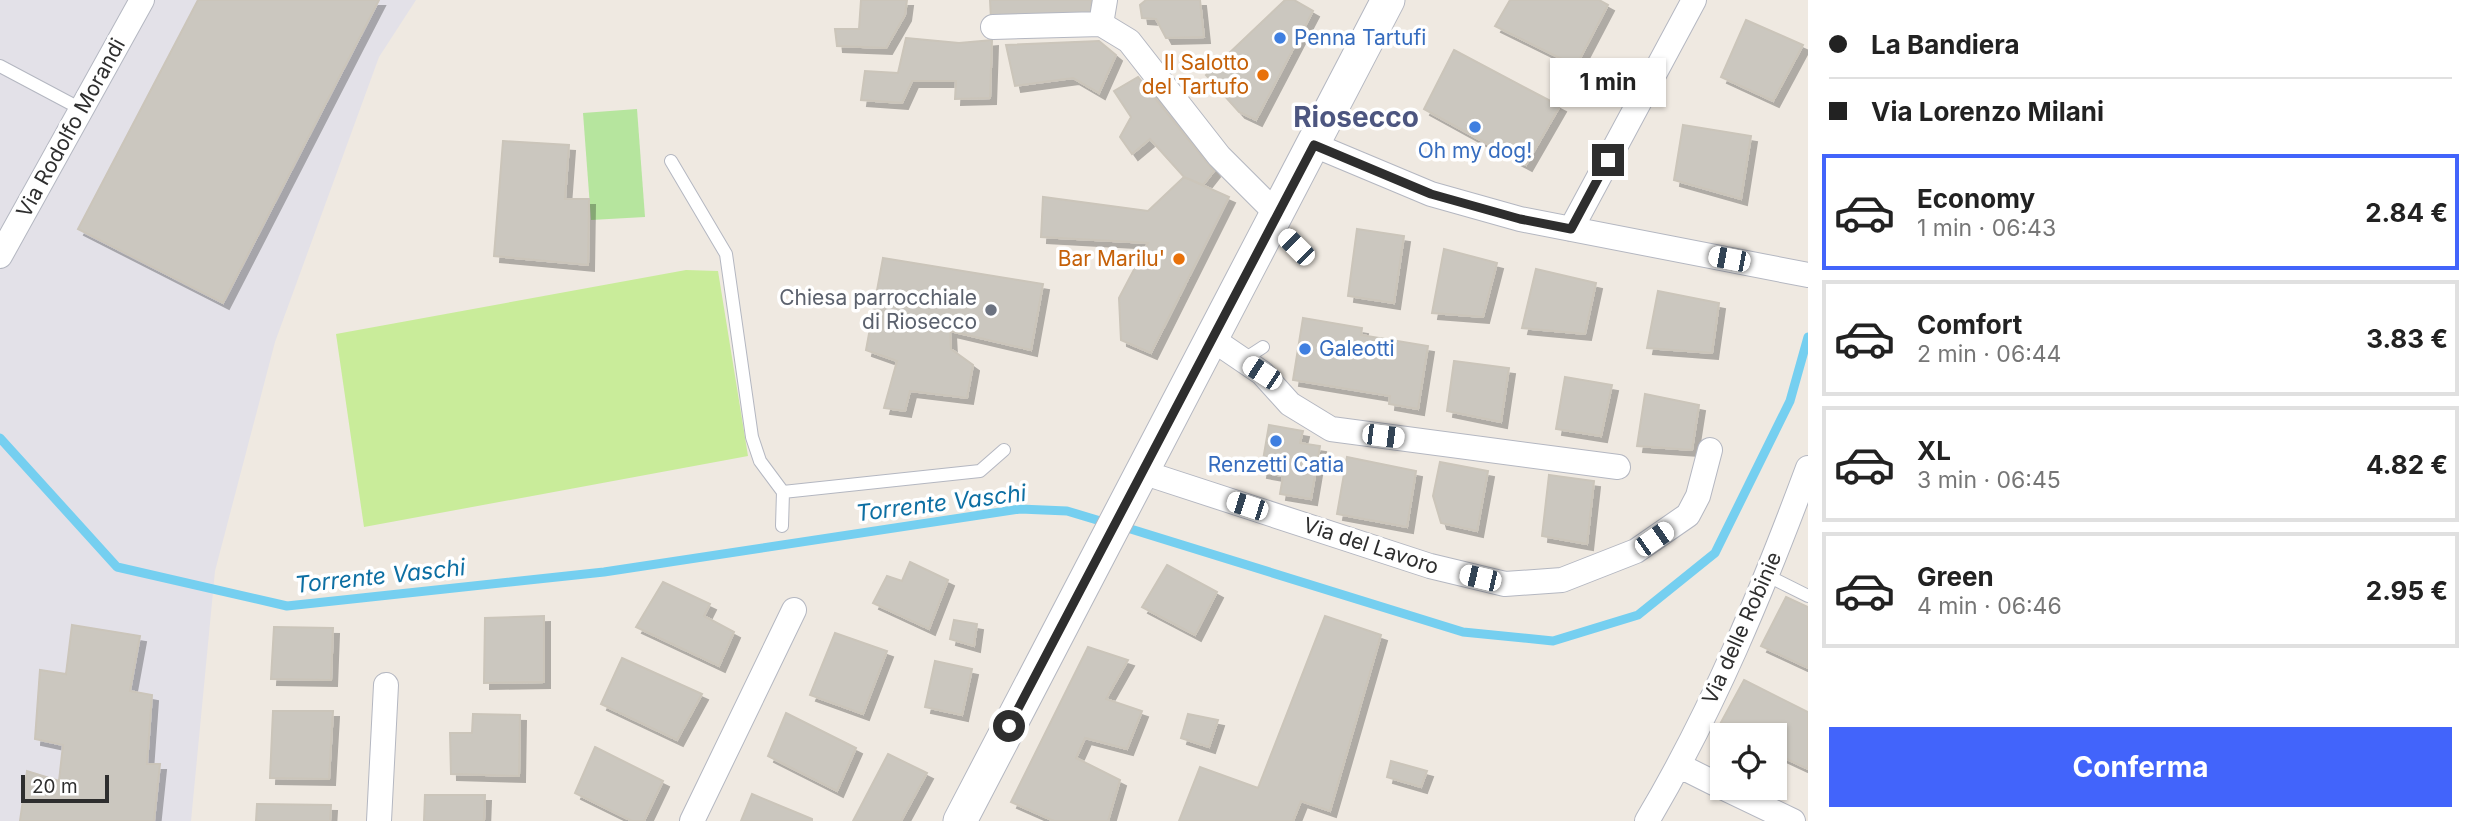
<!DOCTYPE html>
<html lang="it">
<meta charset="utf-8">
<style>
:root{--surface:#fff;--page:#f2f2f2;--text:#222;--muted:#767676;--line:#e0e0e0;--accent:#4264fb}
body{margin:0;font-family:Inter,sans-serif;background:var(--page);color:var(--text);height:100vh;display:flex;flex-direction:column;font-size:26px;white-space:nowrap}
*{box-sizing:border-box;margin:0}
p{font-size:23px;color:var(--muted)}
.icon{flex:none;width:38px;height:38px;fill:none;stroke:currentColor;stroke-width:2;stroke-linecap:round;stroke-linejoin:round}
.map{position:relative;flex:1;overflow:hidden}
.side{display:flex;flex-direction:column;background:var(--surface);width:665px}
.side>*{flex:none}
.guide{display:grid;align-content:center;height:154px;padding:0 21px;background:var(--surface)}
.fabs{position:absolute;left:1710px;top:723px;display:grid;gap:14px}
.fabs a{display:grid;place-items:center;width:77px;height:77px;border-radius:0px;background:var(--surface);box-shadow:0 2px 5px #0004;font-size:35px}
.scale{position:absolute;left:21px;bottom:18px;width:88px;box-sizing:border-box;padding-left:7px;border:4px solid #2e2e2e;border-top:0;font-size:19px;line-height:24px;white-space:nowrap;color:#2e2e2e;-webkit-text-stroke:5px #fff;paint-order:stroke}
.end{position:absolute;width:32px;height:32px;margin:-16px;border:9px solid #2e2e2e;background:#fff;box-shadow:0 0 0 4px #fff}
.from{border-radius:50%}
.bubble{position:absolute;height:49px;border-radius:0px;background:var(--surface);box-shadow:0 2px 5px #0004;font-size:23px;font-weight:700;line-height:49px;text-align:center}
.car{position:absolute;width:21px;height:42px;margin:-21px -10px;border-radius:9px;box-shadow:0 0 5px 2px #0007;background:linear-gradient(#fff 24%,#345 0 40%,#fff 0 76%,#345 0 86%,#fff 0)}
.guide b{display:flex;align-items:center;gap:24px;height:66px;font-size:26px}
.guide b+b{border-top:2px solid var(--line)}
.guide i{width:18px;height:18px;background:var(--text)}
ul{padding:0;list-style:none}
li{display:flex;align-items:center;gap:21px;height:116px;margin:0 14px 10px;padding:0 7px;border:4px solid var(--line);border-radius:0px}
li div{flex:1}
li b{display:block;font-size:26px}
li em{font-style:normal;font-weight:700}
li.current{border-color:var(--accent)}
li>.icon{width:63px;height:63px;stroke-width:1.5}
.action{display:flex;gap:14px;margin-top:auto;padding:14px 21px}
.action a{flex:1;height:80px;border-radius:0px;background:var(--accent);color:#fff;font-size:28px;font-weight:700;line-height:80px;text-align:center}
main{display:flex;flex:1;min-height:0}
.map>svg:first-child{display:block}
.industrial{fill:#e3e1e8}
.green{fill:#b6e59e}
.pitch{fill:#c9ec9a}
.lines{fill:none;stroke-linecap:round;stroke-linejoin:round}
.stream{stroke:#75cff0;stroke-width:9}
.building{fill:#cbc7bf;stroke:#cbc5ba;stroke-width:2;filter:url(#shadow)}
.lane-casing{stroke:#b4b7c1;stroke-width:14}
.street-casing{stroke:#b4b7c1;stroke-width:26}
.secondary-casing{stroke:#b4b7c1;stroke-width:35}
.lane{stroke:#fff;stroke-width:12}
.street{stroke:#fff;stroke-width:24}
.secondary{stroke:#fff;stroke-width:33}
.route{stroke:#2e2e2e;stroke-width:9}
.shop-dot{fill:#3f7fe0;stroke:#fff;stroke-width:2.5}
.food-dot{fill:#e8710a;stroke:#fff;stroke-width:2.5}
.worship-dot{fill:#6b7280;stroke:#fff;stroke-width:2.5}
.labels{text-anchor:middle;stroke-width:7;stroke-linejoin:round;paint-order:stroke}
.shop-label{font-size:21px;fill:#366cbe;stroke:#fff;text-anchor:start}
.food-label{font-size:21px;fill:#c56008;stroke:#fff;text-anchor:end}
.street-label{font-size:21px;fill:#2e2e2e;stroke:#fff}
.worship-label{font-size:21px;fill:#5b616d;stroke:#fff;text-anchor:end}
.water-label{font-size:23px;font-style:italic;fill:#0d6fa3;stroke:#fff}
.district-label{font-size:28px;font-weight:bold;fill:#4d5680;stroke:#fff}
</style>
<main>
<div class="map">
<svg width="1808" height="821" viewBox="0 0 1808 821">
<defs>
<filter id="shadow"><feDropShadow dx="6" dy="6" stdDeviation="0" flood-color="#0004"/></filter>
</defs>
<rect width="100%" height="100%" fill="#efe9e1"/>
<path class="industrial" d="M0,0H416L379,57L275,342L215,571L191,821H0Z"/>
<path class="green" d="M637,109L645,217L591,220L583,113Z"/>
<path class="pitch" d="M686,270L718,271L748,456L364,527L336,334Z"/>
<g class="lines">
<path class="stream" d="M0,438L117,567L287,606L604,572L1020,509L1067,511L1107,523
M1121,526L1463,632L1553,641L1638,615L1715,553L1790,401L1808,337"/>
</g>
<path class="building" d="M198,0H379L223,303L78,229Z
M861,0H907L905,15L886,48L837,46L835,29H859Z
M990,0H1091L1093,19H991Z
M1200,0L1204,37L1166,38L1156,19L1142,18L1140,5L1146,0Z
M1285,0H1294L1313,11L1256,120L1239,112L1206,75Z
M1510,0H1599L1608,5L1576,66L1495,26Z
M1746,20L1803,45L1773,101L1721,77Z
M906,38L959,43L992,40L990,98L955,99L956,81H912L902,103L861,100L865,71L898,73Z
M1099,41L1116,55L1099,93L1073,78L1015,86L1006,45Z
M1454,50L1560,106L1526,165L1424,109Z
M1138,77L1214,171L1203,185L1184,177L1150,139L1132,154L1120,137L1131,117L1114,91Z
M1683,125L1751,136L1741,199L1674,180Z
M503,141L569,145L565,199H589L588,265L494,256Z
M1184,177L1229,197L1151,353L1121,340L1119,298L1148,243L1041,237L1043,197L1148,211Z
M1357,229L1404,236L1394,303L1348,296Z
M1444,249L1497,263L1483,317L1432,313Z
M883,258L1043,284L1031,350L950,331L951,349L973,365L967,398L910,391L905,411L884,408L897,361L866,350Z
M1536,269L1596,283L1585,334L1522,328Z
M1658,291L1719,303L1712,353L1647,348Z
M1303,318L1362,328L1361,335L1428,346L1418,409L1389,404L1390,396L1293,380Z
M1454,361L1509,368L1501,422L1447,411Z
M1565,377L1612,385L1601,436L1556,429Z
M1645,394L1699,405L1692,450L1637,446Z
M1269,425L1303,431L1300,443L1320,446L1311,499L1280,494L1283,476L1261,472Z
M1347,457L1416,471L1407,527L1337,514Z
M1440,462L1488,471L1477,531L1441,523L1433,496Z
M1549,475L1594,481L1587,544L1542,536Z
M910,562L948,580L929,629L873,603L887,576L902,581Z
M1167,565L1217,592L1195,635L1142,607Z
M663,582L710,604L704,616L734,632L719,666L636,627Z
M1786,597L1808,607V668L1761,646Z
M544,616V682L484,683L485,618Z
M1325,616L1381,635L1330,811L1301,801L1293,821H1179L1200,767L1258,788Z
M954,620L977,624L974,646L950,639Z
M72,625L140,636L130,691L152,695L147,764H160L154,821H20L27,771L59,781L63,745L35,739L40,670L66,674Z
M274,627L333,628L331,680L271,679Z
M835,633L887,651L863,714L810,695Z
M1088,647L1128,660L1106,699L1142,711L1127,749L1085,738L1076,758L1120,780L1108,821H1054L1011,802Z
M622,658L702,694L677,740L601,704Z
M935,661L972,669L962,715L925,707Z
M1744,680L1808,712V769L1774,753V735H1737L1719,726Z
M273,711H333L329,779L270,778Z
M786,713L856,748L837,791L768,756Z
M473,714L520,715L519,776L451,774L450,733H472Z
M1188,714L1218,720L1209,747L1181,738Z
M595,747L663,781L644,821H632L575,793Z
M888,754L927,773L901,821H853Z
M1391,761L1427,771L1421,787L1387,777Z
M752,794L812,819V821H741Z
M425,795H485L484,821H424Z
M257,804L331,805L330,821H256Z"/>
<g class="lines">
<defs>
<path id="lane" d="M0,66L81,109
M671,161L726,254L752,437L760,461L783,492L782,526
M1274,225L1296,247
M1243,360L1263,347
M783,492L980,471L1004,450
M1768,576L1808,596"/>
<path id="street" d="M1105,0L1101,24L1129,41L1219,156L1277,214
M993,27L1101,24
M1314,145L1431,194L1520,219L1808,275
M1571,229L1694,0
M0,256L142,0
M1212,339L1262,373L1290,404L1331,429L1618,467
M1142,472L1430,566L1505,584L1562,580L1636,551L1688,515L1698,496L1710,450
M1680,766L1722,787
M1724,788L1793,821
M379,821L386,685
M692,821L794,610
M1647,821C1713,710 1763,589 1808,468"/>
<path id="secondary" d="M960,821L1388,0"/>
</defs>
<use href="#lane" class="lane-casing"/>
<use href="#street" class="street-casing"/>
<use href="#secondary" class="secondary-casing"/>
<use href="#lane" class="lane"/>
<use href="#street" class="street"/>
<use href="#secondary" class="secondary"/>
</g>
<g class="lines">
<path class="route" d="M1009,726L1314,145L1431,194L1520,219L1571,229L1608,160"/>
</g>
<g class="shop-dot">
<circle cx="1280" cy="38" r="7"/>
<circle cx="1475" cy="127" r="7"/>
<circle cx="1305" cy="349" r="7"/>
<circle cx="1276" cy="441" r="7"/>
</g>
<g class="food-dot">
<circle cx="1263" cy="75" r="7"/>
<circle cx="1179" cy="259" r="7"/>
</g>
<circle class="worship-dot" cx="991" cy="310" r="7"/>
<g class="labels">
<g class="shop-label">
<text x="1294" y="45">Penna Tartufi</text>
<text x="1475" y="158" text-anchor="middle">Oh my dog!</text>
<text x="1319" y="356">Galeotti</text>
<text x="1276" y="472" text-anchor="middle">Renzetti Catia</text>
</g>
<g class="food-label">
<text x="1249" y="70">Il Salotto<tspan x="1249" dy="24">del Tartufo</tspan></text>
<text x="1165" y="266">Bar Marilu'</text>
</g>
<g class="street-label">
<text transform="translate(71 128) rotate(-61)" y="7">Via Rodolfo Morandi</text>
<text transform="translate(1371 546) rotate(18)" y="7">Via del Lavoro</text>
<text transform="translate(1742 628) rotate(-66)" y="7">Via delle Robinie</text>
</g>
<g class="worship-label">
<text x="977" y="305">Chiesa parrocchiale<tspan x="977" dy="24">di Riosecco</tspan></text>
</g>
<g class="water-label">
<text transform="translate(941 503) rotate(-7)" y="8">Torrente Vaschi</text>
<text transform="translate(380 576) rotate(-6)" y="8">Torrente Vaschi</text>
</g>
<g class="district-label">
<text x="1356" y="127">Riosecco</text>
</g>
</g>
</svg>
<div class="fabs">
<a><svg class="icon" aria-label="locate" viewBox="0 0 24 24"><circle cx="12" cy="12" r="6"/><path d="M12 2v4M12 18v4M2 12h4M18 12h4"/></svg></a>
</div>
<div class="scale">20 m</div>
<i class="end from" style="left:1009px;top:726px"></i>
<i class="end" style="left:1608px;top:160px"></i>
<div class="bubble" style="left:1550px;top:58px;width:116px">1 min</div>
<i class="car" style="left:1296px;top:247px;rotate:315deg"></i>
<i class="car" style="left:1729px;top:259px;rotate:281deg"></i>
<i class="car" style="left:1262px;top:373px;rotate:303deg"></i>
<i class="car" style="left:1383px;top:436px;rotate:97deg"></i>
<i class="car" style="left:1247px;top:506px;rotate:288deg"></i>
<i class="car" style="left:1654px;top:539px;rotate:55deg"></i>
<i class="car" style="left:1480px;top:578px;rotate:283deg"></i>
</div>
<section class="side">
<div class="guide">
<b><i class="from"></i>La Bandiera</b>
<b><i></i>Via Lorenzo Milani</b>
</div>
<ul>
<li class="current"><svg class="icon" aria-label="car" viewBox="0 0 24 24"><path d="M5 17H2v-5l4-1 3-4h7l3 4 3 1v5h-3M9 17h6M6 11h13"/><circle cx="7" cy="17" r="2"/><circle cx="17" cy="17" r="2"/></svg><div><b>Economy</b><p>1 min · 06:43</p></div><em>2.84 €</em></li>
<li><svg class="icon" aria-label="car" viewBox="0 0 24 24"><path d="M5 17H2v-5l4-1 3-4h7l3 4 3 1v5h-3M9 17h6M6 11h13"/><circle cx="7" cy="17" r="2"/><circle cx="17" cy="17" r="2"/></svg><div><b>Comfort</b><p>2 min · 06:44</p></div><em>3.83 €</em></li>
<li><svg class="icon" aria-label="car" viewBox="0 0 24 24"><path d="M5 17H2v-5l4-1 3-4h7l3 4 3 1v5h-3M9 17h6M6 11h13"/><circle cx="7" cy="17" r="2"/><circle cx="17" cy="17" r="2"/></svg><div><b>XL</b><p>3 min · 06:45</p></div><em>4.82 €</em></li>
<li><svg class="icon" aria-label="car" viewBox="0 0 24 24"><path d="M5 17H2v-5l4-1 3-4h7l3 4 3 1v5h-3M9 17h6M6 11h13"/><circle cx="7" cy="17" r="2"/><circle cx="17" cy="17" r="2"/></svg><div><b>Green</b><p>4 min · 06:46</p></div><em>2.95 €</em></li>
</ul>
<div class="action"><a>Conferma</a></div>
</section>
</main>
